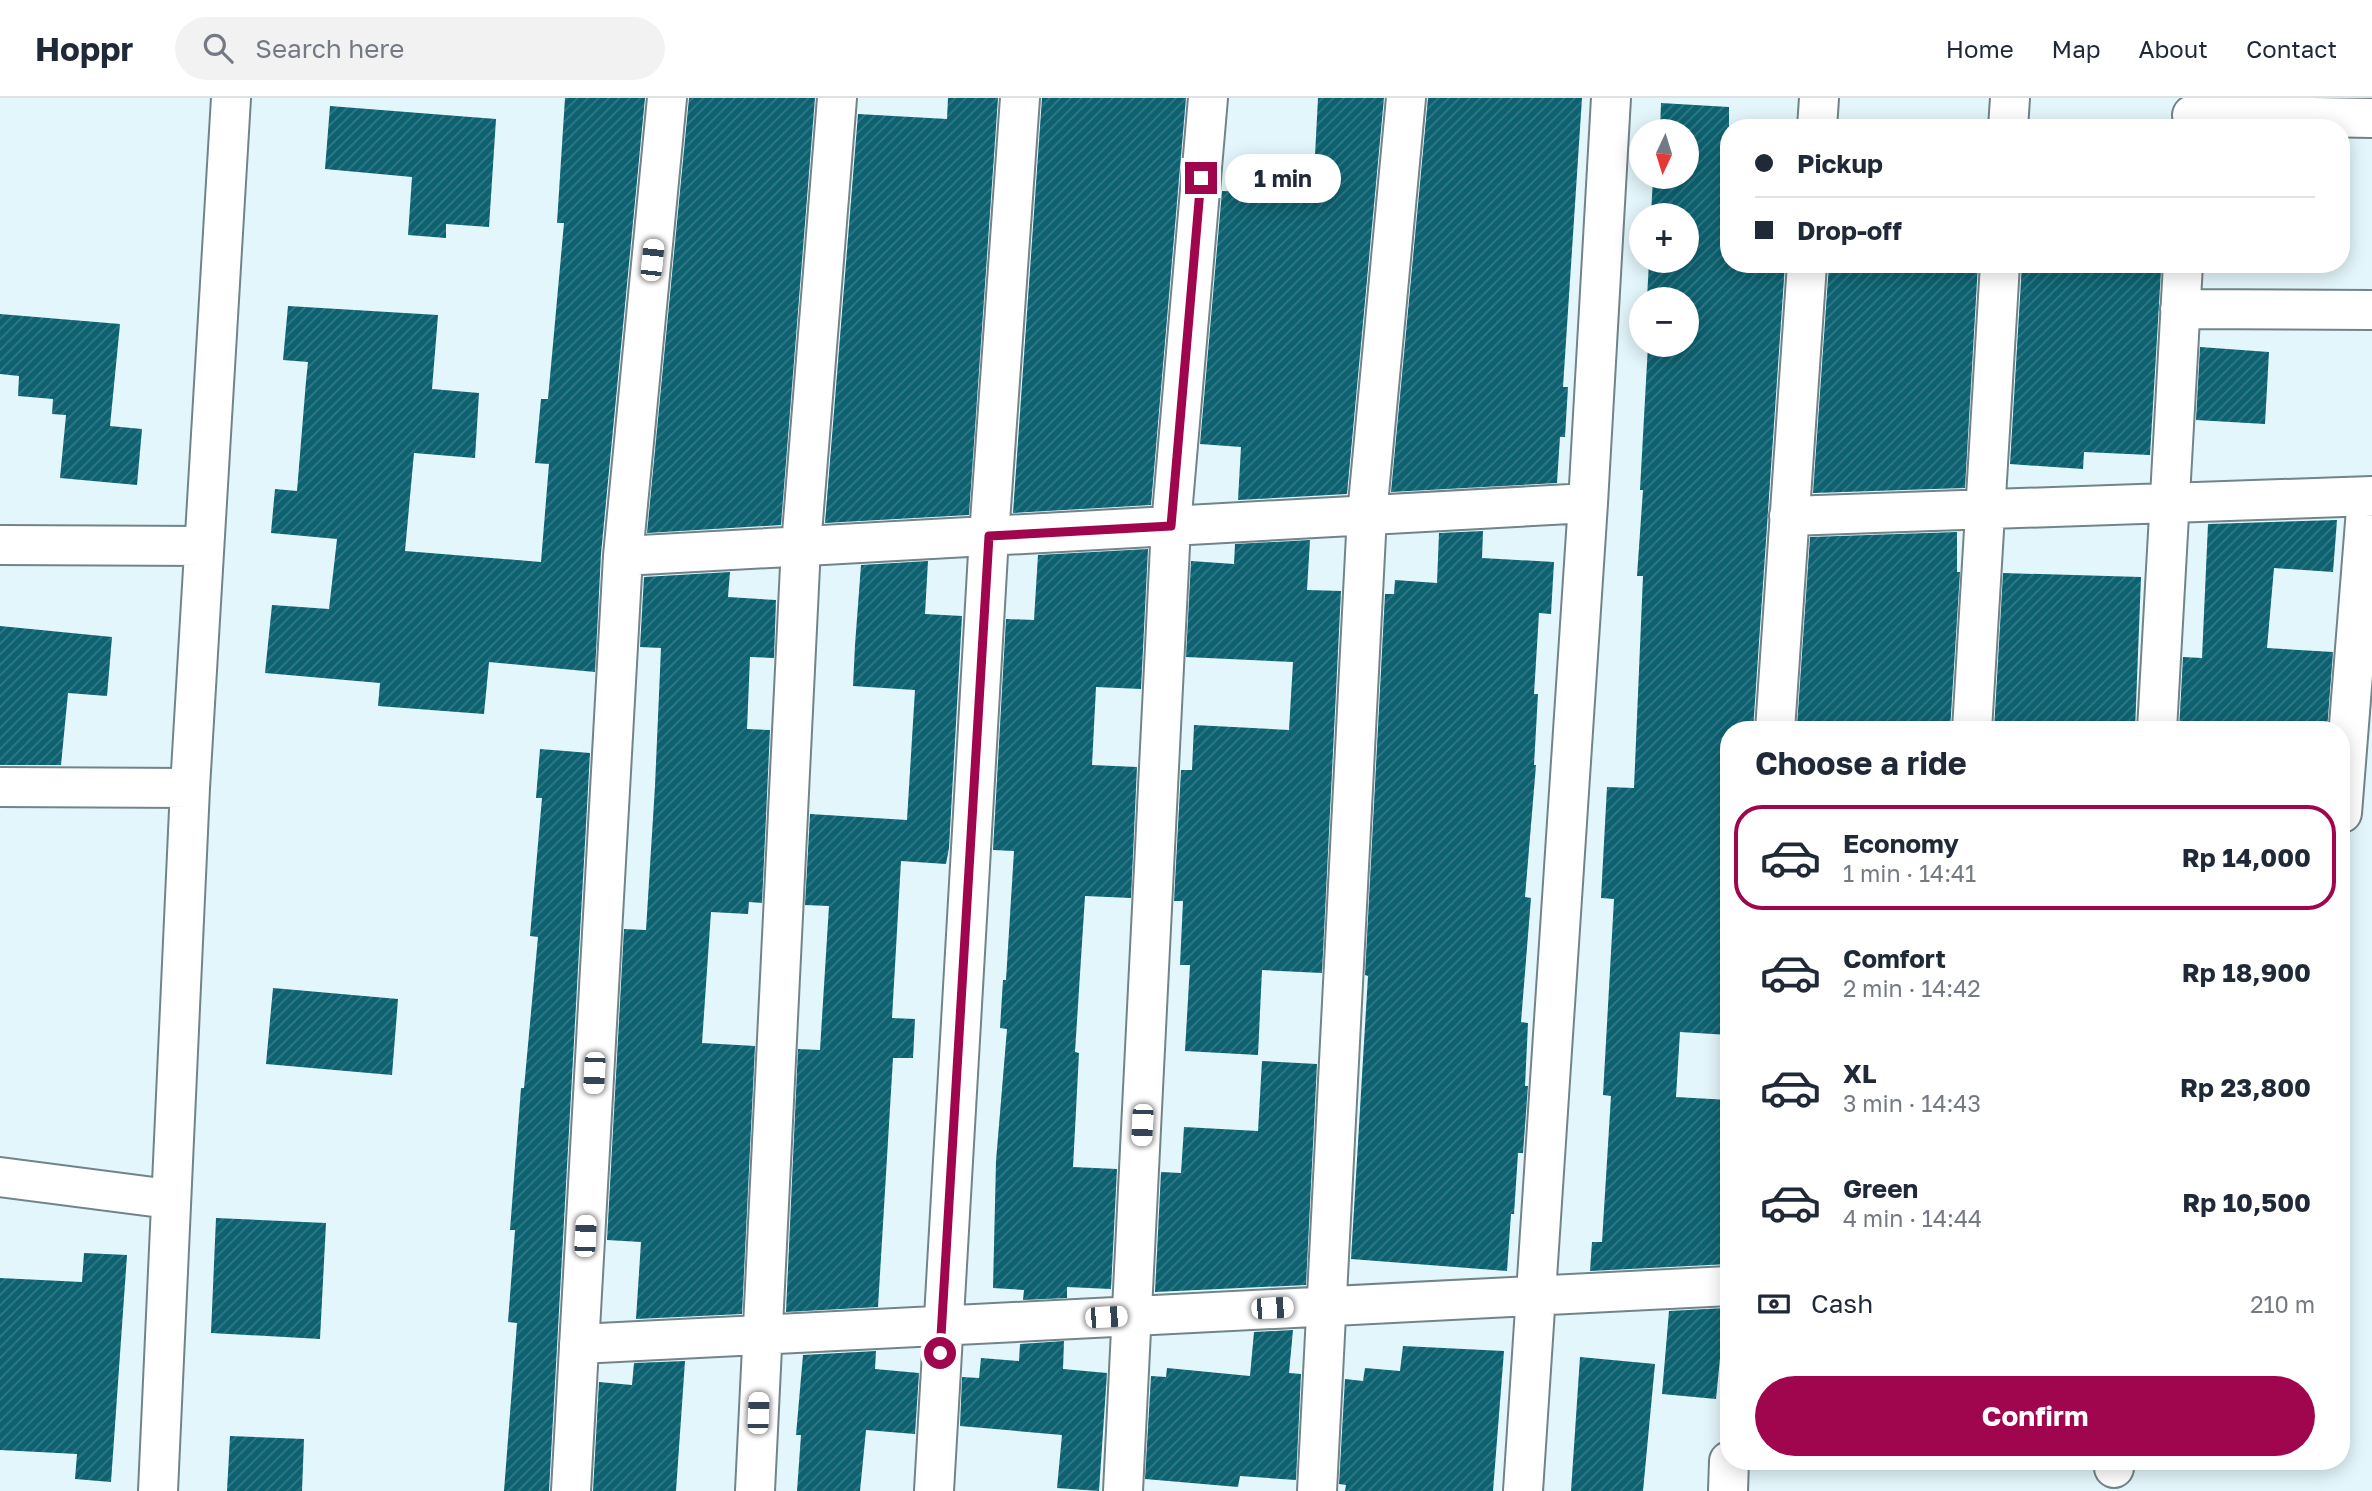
<!DOCTYPE html>
<meta charset="utf-8">
<style>
:root{--surface:#fff;--page:#f2f2f3;--text:#1f2937;--muted:#747a83;--line:#e0e1e3;--accent:#9f064d}
body{margin:0;font-family:"Golos Text",sans-serif;background:var(--page);color:var(--text);height:100vh;display:flex;flex-direction:column;font-size:26px;white-space:nowrap}
*{box-sizing:border-box;margin:0}
p{font-size:23px;color:var(--muted)}
.icon{flex:none;width:38px;height:38px;fill:none;stroke:currentColor;stroke-width:2;stroke-linecap:round;stroke-linejoin:round}
.map{position:relative;flex:1;overflow:hidden}
.details{position:absolute;left:1720px;top:623px;width:630px;height:749px;display:flex;flex-direction:column;background:var(--surface);border-radius:28px;box-shadow:0 4px 18px #0003}
.details>*{flex:none}
.guide{position:absolute;left:1720px;top:21px;width:630px;height:154px;border-radius:28px;box-shadow:0 4px 18px #0003;display:grid;align-content:center;height:154px;padding:0 35px;background:var(--surface)}
.needle{width:46px;rotate:184deg}
.tools{position:absolute;left:1629px;top:21px;display:grid;gap:14px}
.tools a{display:grid;place-items:center;width:70px;height:70px;border-radius:50%;background:var(--surface);box-shadow:0 4px 18px #0003;font-size:35px}
.end{position:absolute;width:32px;height:32px;margin:-16px;border:9px solid #9f064d;background:#fff;box-shadow:0 0 0 4px #fff}
.from{border-radius:50%}
.bubble{position:absolute;height:49px;border-radius:24px;background:var(--surface);box-shadow:0 4px 18px #0003;font-size:23px;font-weight:700;line-height:49px;text-align:center}
.car{position:absolute;width:21px;height:42px;margin:-21px -10px;border-radius:9px;box-shadow:0 0 5px 2px #0007;background:linear-gradient(#fff 24%,#345 0 40%,#fff 0 76%,#345 0 86%,#fff 0)}
.guide b{display:flex;align-items:center;gap:24px;height:66px;font-size:26px}
.guide b+b{border-top:2px solid var(--line)}
.guide i{width:18px;height:18px;background:var(--text)}
ul{padding:0;list-style:none}
li{display:flex;align-items:center;gap:21px;height:105px;margin:0 14px 10px;padding:0 21px;border:4px solid transparent;border-radius:28px}
li div{flex:1}
li b{display:block;font-size:26px}
li em{font-style:normal;font-weight:700}
li.on{border-color:var(--accent)}
li>.icon{width:63px;height:63px;stroke-width:1.5}
h2{padding:0 35px;font-size:32px;line-height:84px}
.pay{display:flex;align-items:center;gap:18px;height:77px;padding:0 35px;font-size:26px}
.pay p{margin-inline-start:auto}
.primary-button{display:flex;gap:14px;margin-top:auto;padding:14px 35px}
.primary-button a{flex:1;height:80px;border-radius:42px;background:var(--accent);color:#fff;font-size:28px;font-weight:700;line-height:80px;text-align:center}
header{display:flex;align-items:center;gap:42px;box-sizing:border-box;height:98px;padding:0 35px;background:var(--surface);border-bottom:2px solid var(--line)}
header strong{font-size:33px}
nav{display:flex;gap:38px;margin-inline-start:auto;font-size:24px}
.search{width:490px;height:63px;background:var(--page);display:flex;align-items:center;gap:18px;box-sizing:border-box;padding:0 24px;border-radius:38px;color:var(--muted);font-size:26px}
.map>svg:first-child{display:block}
.building{fill:url(#building-hatch)}
.lines{fill:none;stroke-linecap:round;stroke-linejoin:round}
.minor-casing{stroke:#728488;stroke-width:42}
.minor{stroke:#fff;stroke-width:38}
.route{stroke:#9f064d;stroke-width:9}
</style>
<header>
<strong>Hoppr</strong>
<div class="search"><svg class="icon" aria-label="search" viewBox="0 0 24 24"><circle cx="10" cy="10" r="6"/><path d="M15 15l6 6"/></svg>Search here</div>
<nav><a>Home</a><a>Map</a><a>About</a><a>Contact</a></nav>
</header>
<div class="map">
<svg width="2372" height="1393" viewBox="0 0 2372 1393">
<defs>
<pattern id="building-hatch" width="6" height="6" patternUnits="userSpaceOnUse" patternTransform="scale(1.75)"><rect width="6" height="6" fill="#0c6271"/><path d="M-1 1l2-2M0 6l6-6M5 7l2-2" fill="none" stroke="#377884"/></pattern>
</defs>
<rect width="100%" height="100%" fill="#e3f6fb"/>
<path class="building" d="M565,0H645L601,456L595,574L489,564L484,616L378,608L380,585L265,575L272,507L329,511L337,441L271,435L275,391L297,393L306,283L308,264L283,262L288,208L438,217L432,291L479,295L475,360L414,355L405,453L541,464L549,366L535,365L541,301H548L564,125H557Z
M689,0H815L781,427L647,435Z
M948,0H998L969,417L825,425L858,16L947,21Z
M1042,0H1186L1151,407L1013,415Z
M1318,0H1384L1347,396L1238,402L1241,349L1200,346L1222,93L1313,96Z
M1428,0H1582L1563,289H1568L1565,339H1560L1557,385L1391,394Z
M1661,5L1729,9V166H1785L1753,632H1729V937L1680,934L1676,999L1729,1002V1166L1590,1173L1592,1144H1602L1611,998L1603,997L1614,801L1601,800L1607,689L1634,690L1643,478H1637L1643,392H1640L1648,247H1687V201H1647L1649,163H1687V117H1651L1653,79H1687V33H1660Z
M330,8L496,21L489,129L446,126V140L408,137L412,79L325,71Z
M1829,166H1978L1965,390L1813,395Z
M2022,166H2103V169L2161,173L2150,357L2084,354L2083,371L2010,366Z
M0,216L120,226L110,328L142,331L137,387L60,380L66,317L52,316L53,301L18,298L19,278L0,276Z
M2200,249L2269,254L2265,326L2196,322Z
M2337,422L2333,474L2274,470L2267,550L2333,554L2327,632H2179L2183,559L2202,560L2208,426Z
M1483,433L1482,460L1554,464L1551,516L1539,515L1534,596H1538L1534,667H1536L1525,799L1531,800L1521,924L1528,925L1525,988H1528L1523,1055H1518L1514,1116H1511L1507,1173L1351,1161L1368,878L1365,877L1385,496H1394L1395,482L1437,485L1439,435Z
M1957,434V474H1960L1950,632L1797,628L1810,439Z
M1310,442L1307,492L1341,493L1322,875L1262,872L1258,957L1185,953L1190,867H1180L1183,803H1174L1181,672H1192L1194,627L1289,632L1293,564L1186,559L1191,463L1234,466L1235,446Z
M1148,451L1141,591L1096,589L1092,667L1137,669L1131,800L1085,798L1075,954L1079,955L1073,1069L1117,1071L1111,1191L1067,1189V1200L1023,1202L1024,1192L993,1190L996,1063L1007,931L1000,930L1003,882H1006L1014,753L993,752L1006,521L1034,522L1038,457Z
M928,463L925,516L962,518L949,750L946,766L901,763L892,920L915,921L913,960H893L878,1209L786,1214L798,951L820,952L829,808L805,807L810,716L907,722L915,592L853,588L855,547L861,467Z
M730,474L728,499L776,502L774,560L750,559L747,631L770,632L762,805L749,804L748,816L711,814L702,945L755,948L742,1216L636,1221L641,1144L607,1142L624,831L646,832L655,688L661,550L640,549L644,479Z
M2003,475L2141,479L2135,632H1994Z
M0,528L112,539L107,598L68,595L61,667H0Z
M540,651L590,655L549,1393H504L517,1225L508,1224L515,1132H510L521,990H524L538,839L530,838L542,700H536Z
M273,890L398,901L392,977L266,966Z
M1262,963L1317,966L1306,1187L1155,1194L1161,1074L1181,1075L1184,1029L1258,1033Z
M216,1120L326,1125L320,1241L211,1235Z
M84,1155L127,1157L111,1384L75,1381L77,1356L0,1352V1180L82,1184Z
M1725,1210L1716,1301L1662,1296L1669,1213Z
M1293,1232L1289,1275L1301,1276L1296,1382L1240,1378L1238,1389L1145,1381L1151,1278L1166,1279L1167,1270L1250,1278L1254,1234Z
M1064,1243L1063,1271L1107,1275L1099,1393L1057,1390L1062,1337L960,1328L962,1279L979,1280L981,1260L1019,1263L1020,1246Z
M1403,1248L1504,1253L1493,1393H1345L1346,1387L1339,1386L1345,1281L1363,1283L1365,1270L1400,1273Z
M876,1253L875,1271L919,1275L915,1336L866,1332L860,1393H797L801,1337H796L803,1257Z
M1580,1259L1655,1266L1643,1393H1571Z
M685,1263L676,1393H593L599,1284L632,1287L634,1265Z
M230,1338L304,1341L302,1393H227Z"/>
<g class="lines">
<defs>
<path id="minor" d="M2192,17L2372,20
M1817,30L1819,0
M2008,30L2010,0
M2180,211L2372,212
M1789,418L2372,398
M0,447L204,448
M623,458L1588,405
M1775,632L1807,166
M1972,632L2000,166
M2157,632L2183,166
M0,689L190,690
M2342,715L2367,399
M0,1079L169,1101
M579,1246L1729,1188
M2114,1370V1363
M158,1393L190,690L231,0
M571,1393L623,458L667,0
M755,1393L801,448L837,0
M934,1393L989,438L1020,0
M1123,1393L1171,428L1208,0
M1317,1393L1367,417L1406,0
M1523,1393L1588,405L1611,0
M1728,1393L1729,1363"/>
</defs>
<use href="#minor" class="minor-casing"/>
<use href="#minor" class="minor"/>
</g>
<g class="lines">
<path class="route" d="M940,1255L989,438L1171,428L1201,80"/>
</g>
</svg>
<div class="tools">
<a><svg class="needle" viewBox="-14 -14 28 28"><path d="M0-13l5 13h-10z" fill="#e53935"/><path d="M0 13l5-13h-10z" fill="#747a83"/></svg></a>
<a>+</a>
<a>−</a>
</div>
<i class="end from" style="left:940px;top:1255px"></i>
<i class="end" style="left:1201px;top:80px"></i>
<div class="bubble" style="left:1225px;top:56px;width:116px">1 min</div>
<i class="car" style="left:652px;top:162px;rotate:6deg"></i>
<i class="car" style="left:594px;top:975px;rotate:183deg"></i>
<i class="car" style="left:1142px;top:1027px;rotate:183deg"></i>
<i class="car" style="left:585px;top:1138px;rotate:3deg"></i>
<i class="car" style="left:1272px;top:1210px;rotate:87deg"></i>
<i class="car" style="left:1106px;top:1219px;rotate:87deg"></i>
<i class="car" style="left:758px;top:1315px;rotate:2deg"></i>
<div class="guide">
<b><i class="from"></i>Pickup</b>
<b><i></i>Drop-off</b>
</div>
<section class="details">
<h2>Choose a ride</h2>
<ul>
<li class="on"><svg class="icon" aria-label="car" viewBox="0 0 24 24"><path d="M5 17H2v-5l4-1 3-4h7l3 4 3 1v5h-3M9 17h6M6 11h13"/><circle cx="7" cy="17" r="2"/><circle cx="17" cy="17" r="2"/></svg><div><b>Economy</b><p>1 min · 14:41</p></div><em>Rp 14,000</em></li>
<li><svg class="icon" aria-label="car" viewBox="0 0 24 24"><path d="M5 17H2v-5l4-1 3-4h7l3 4 3 1v5h-3M9 17h6M6 11h13"/><circle cx="7" cy="17" r="2"/><circle cx="17" cy="17" r="2"/></svg><div><b>Comfort</b><p>2 min · 14:42</p></div><em>Rp 18,900</em></li>
<li><svg class="icon" aria-label="car" viewBox="0 0 24 24"><path d="M5 17H2v-5l4-1 3-4h7l3 4 3 1v5h-3M9 17h6M6 11h13"/><circle cx="7" cy="17" r="2"/><circle cx="17" cy="17" r="2"/></svg><div><b>XL</b><p>3 min · 14:43</p></div><em>Rp 23,800</em></li>
<li><svg class="icon" aria-label="car" viewBox="0 0 24 24"><path d="M5 17H2v-5l4-1 3-4h7l3 4 3 1v5h-3M9 17h6M6 11h13"/><circle cx="7" cy="17" r="2"/><circle cx="17" cy="17" r="2"/></svg><div><b>Green</b><p>4 min · 14:44</p></div><em>Rp 10,500</em></li>
</ul>
<div class="pay"><svg class="icon" aria-label="cash" viewBox="0 0 24 24"><path d="M3 7h18v10H3z"/><circle cx="12" cy="12" r="2"/></svg>Cash<p>210 m</p></div>
<div class="primary-button"><a>Confirm</a></div>
</section>
</div>
